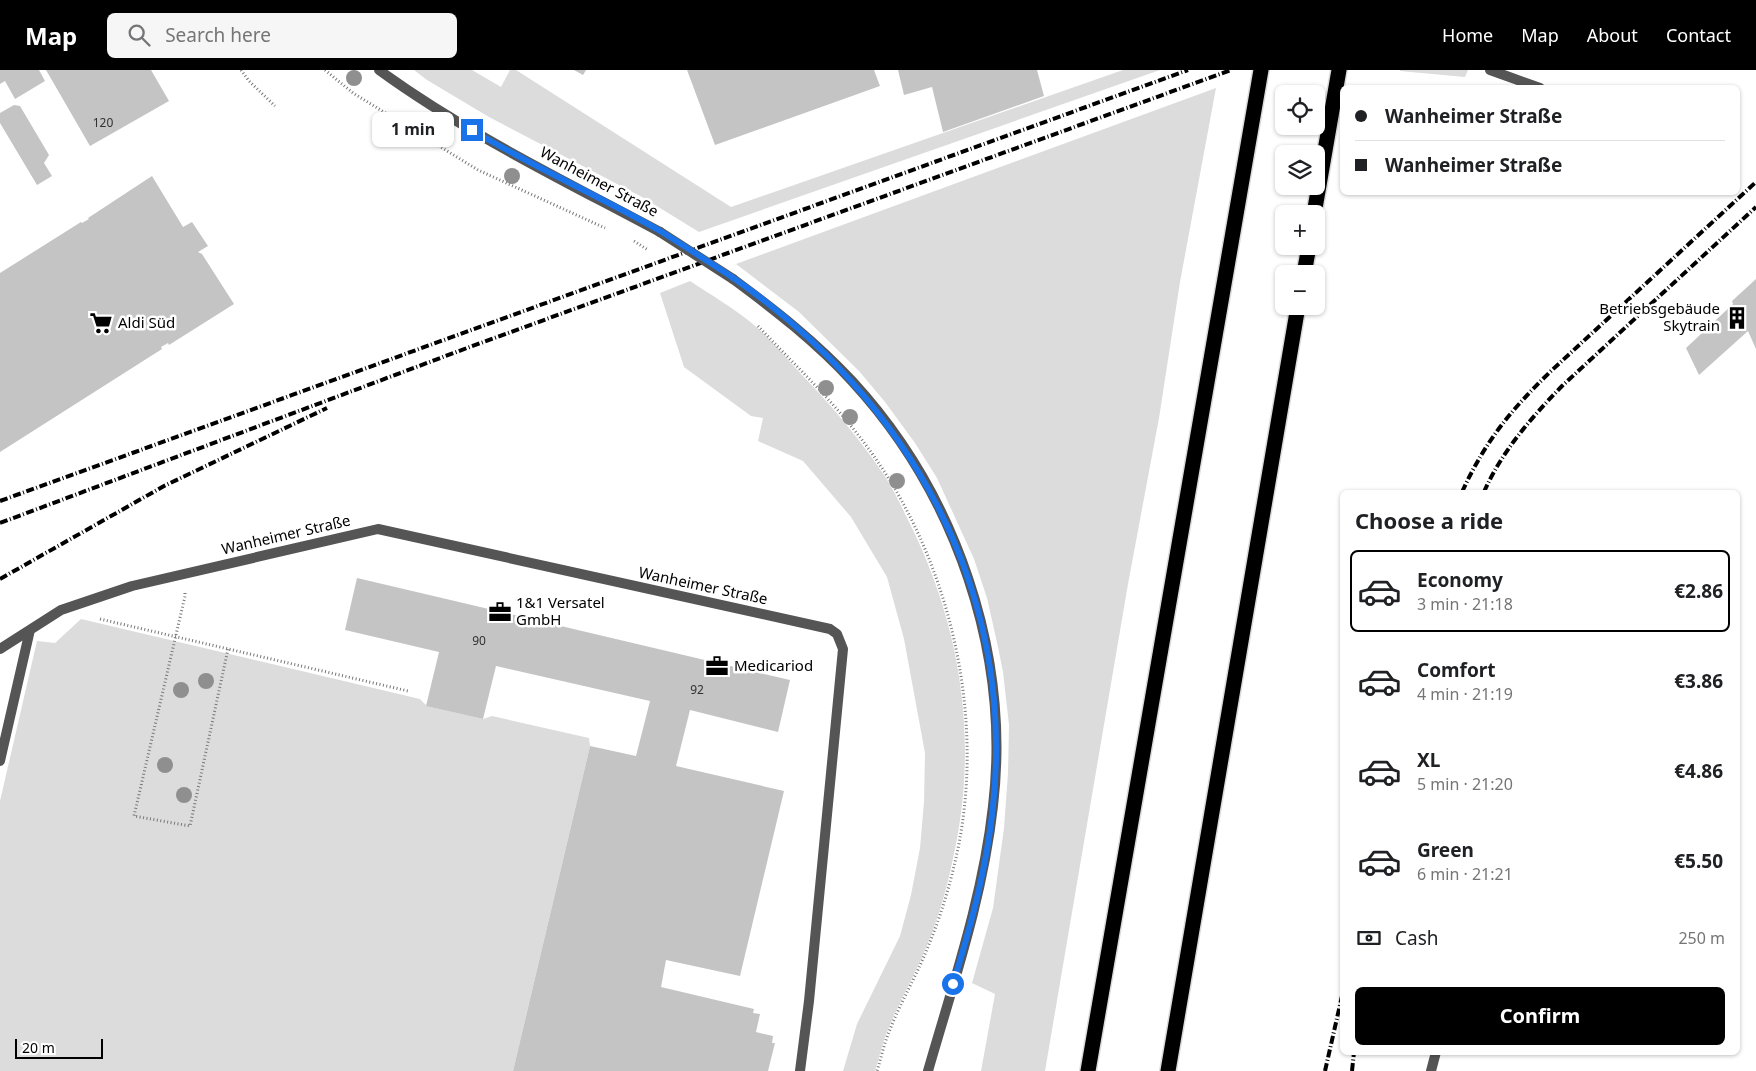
<!DOCTYPE html>
<meta charset="utf-8">
<style>
:root{--surface:#fff;--page:#f6f6f6;--text:#202124;--muted:#757577;--line:#e0e0e0;--accent:#000}
body{margin:0;font-family:"Noto Sans",sans-serif;background:var(--page);color:var(--text);height:100vh;display:flex;flex-direction:column;font-size:19px;white-space:nowrap}
*{box-sizing:border-box;margin:0}
p{font-size:16px;color:var(--muted)}
.icon{flex:none;width:28px;height:28px;fill:none;stroke:currentColor;stroke-width:2;stroke-linecap:round;stroke-linejoin:round}
.map{position:relative;flex:1;overflow:hidden}
.drawer{position:absolute;left:1340px;top:420px;width:400px;height:565px;display:flex;flex-direction:column;background:var(--surface);border-radius:8px;box-shadow:0 1px 4px #0004}
.drawer>*{flex:none}
.hud{position:absolute;left:1340px;top:15px;width:400px;height:110px;border-radius:8px;box-shadow:0 1px 4px #0004;display:grid;align-content:center;height:110px;padding:0 15px;background:var(--surface)}
.buttons{position:absolute;left:1275px;top:15px;display:grid;gap:10px}
.buttons a{display:grid;place-items:center;width:50px;height:50px;border-radius:8px;background:var(--surface);box-shadow:0 1px 4px #0004;font-size:25px}
.scale{position:absolute;left:15px;bottom:12px;width:88px;box-sizing:border-box;padding-left:5px;border:2px solid #000;border-top:0;font-size:14px;line-height:18px;white-space:nowrap;color:#000;-webkit-text-stroke:4px #fff;paint-order:stroke}
.end{position:absolute;width:22px;height:22px;margin:-11px;border:6px solid #1a73e8;background:#fff;box-shadow:0 0 0 2px #fff}
.from{border-radius:50%}
.bubble{position:absolute;height:35px;border-radius:8px;background:var(--surface);box-shadow:0 1px 4px #0004;font-size:16px;font-weight:700;line-height:35px;text-align:center}
.hud b{display:flex;align-items:center;gap:18px;height:48px;font-size:19px}
.hud b+b{border-top:1px solid var(--line)}
.hud i{width:12px;height:12px;background:var(--text)}
ul{padding:0;list-style:none}
li{display:flex;align-items:center;gap:15px;height:82px;margin:0 10px 8px;padding:0 5px;border:2px solid transparent;border-radius:8px}
li div{flex:1}
li b{display:block;font-size:19px}
li em{font-style:normal;font-weight:700}
li.active{border-color:var(--accent)}
li>.icon{width:45px;height:45px;stroke-width:1.5}
h2{padding:0 15px;font-size:22px;line-height:60px}
.pay{display:flex;align-items:center;gap:12px;height:55px;padding:0 15px;font-size:19px}
.pay p{margin-inline-start:auto}
.button{display:flex;gap:10px;margin-top:auto;padding:10px 15px}
.button a{flex:1;height:58px;border-radius:8px;background:var(--accent);color:#fff;font-size:20px;font-weight:700;line-height:58px;text-align:center}
header{display:flex;align-items:center;gap:30px;box-sizing:border-box;height:70px;padding:0 25px;background:var(--accent);color:#fff}
header strong{font-size:24px}
nav{display:flex;gap:28px;margin-inline-start:auto;font-size:18px}
.search{width:350px;height:45px;background:var(--page);display:flex;align-items:center;gap:12px;box-sizing:border-box;padding:0 18px;border-radius:8px;color:var(--muted);font-size:19px}
.map>svg:first-child{display:block}
.green{fill:#dcdcdc}
.building{fill:#c4c4c4}
.lines{fill:none;stroke-linecap:round;stroke-linejoin:round}
.motorway-casing{stroke:#dbdbdb;stroke-width:18}
.path{stroke:#777;stroke-width:3;stroke-dasharray:1 2.5;stroke-linecap:butt}
.service{stroke:#555;stroke-width:10}
.tertiary{stroke:#555;stroke-width:10}
.motorway{stroke:#000;stroke-width:15}
.rail{stroke:#000;stroke-width:4;stroke-dasharray:8 2.5 1 2.5;stroke-linecap:butt}
.path-bridge{stroke:#777;stroke-width:3;stroke-dasharray:1 2.5;stroke-linecap:butt}
.tertiary-bridge{stroke:#555;stroke-width:10}
.tree{fill:#8f8f8f}
.route{stroke:#1a73e8;stroke-width:6}
.labels{text-anchor:middle;stroke-width:5;stroke-linejoin:round;paint-order:stroke}
.number-label{font-size:12px;fill:#313131}
.street-label{font-size:15px;fill:#000;stroke:#fff}
.poi-label{font-size:15px;fill:#000;stroke:#fff;text-anchor:start}
</style>
<header>
<strong>Map</strong>
<div class="search"><svg class="icon" aria-label="search" viewBox="0 0 24 24"><circle cx="10" cy="10" r="6"/><path d="M15 15l6 6"/></svg>Search here</div>
<nav><a>Home</a><a>Map</a><a>About</a><a>Contact</a></nav>
</header>
<div class="map">
<svg width="1756" height="1001" viewBox="0 0 1756 1001">
<rect width="100%" height="100%" fill="#fff"/>
<path class="green" d="M414,0H472L501,17L510,0H516L731,137L1123,0H1160L699,162L642,127L489,47L427,10Z
M1400,0H1468L1465,7L1400,1Z
M1216,18L1180,212L1159,348L1128,514L1045,1001H981L995,924L972,913L993,838L1004,758L1008,703L1009,655L1003,602L998,577L987,528L974,489L937,408L915,373L885,332L859,301L799,242L736,194Z
M690,211C711,225 734,238 754,255C771,269 786,288 801,304C831,335 860,369 884,405C895,422 903,440 912,458C963,563 979,678 952,793C946,822 937,852 925,880C914,907 898,934 887,962C882,975 879,988 875,1001H843L857,954L900,866L911,825L920,778L924,732L925,683L904,569L887,507L851,447L803,391L758,371L763,348L751,346L684,297L660,223Z
M81,549L420,629L427,636L483,649L492,646L589,668L590,676L513,1001H0V731L37,571L55,573Z"/>
<path class="building" d="M0,0H39L45,11L15,29L5,11L0,14Z
M46,0H151L169,31L90,76Z
M574,0H586L583,5Z
M687,0H874L880,16L715,75Z
M898,0H1037L1044,26L943,62L932,17L904,25Z
M14,35L20,36L49,85L44,93L52,106L37,115L0,53V43Z
M152,106L183,157L192,152L208,176L198,182L202,184L234,234L169,275L168,273L161,277L162,279L0,382V203L81,152L82,153L89,149L88,148Z
M1756,209V279L1748,261L1699,305L1686,278L1733,234L1732,231Z
M357,508L790,610L778,662L690,640L676,696L784,721L740,906L666,890L661,917L754,939L753,943L760,944L756,962L773,966L772,973H775L768,1001H513L590,676L636,686L650,631L496,596L483,649L426,636L439,582L345,560Z"/>
<g class="lines">
<defs>
<path id="motorway" d="M1314,144L1339,0
M1304,204L1309,176
M1088,1001L1261,0
M1168,1001L1298,236"/>
</defs>
<use href="#motorway" class="motorway-casing"/>
<path class="path" d="M241,0L249,11L275,36
M325,0L353,23L478,100L605,158
M758,256C792,292 829,327 859,366C950,482 989,649 955,792C948,822 939,851 927,879C916,907 900,933 889,962C884,974 881,988 877,1001
M185,523V526L134,746L190,756L228,579
M100,549L408,621"/>
<path class="service" d="M1490,0L1540,18
M0,579L61,540L132,516L378,459L830,559L837,564L843,579L809,931L800,1001
M0,691L30,560
M1431,1001L1436,982"/>
<path class="tertiary" d="M379,0C467,64 565,111 660,162
M733,209C775,240 816,272 852,311C956,424 1011,583 993,736C983,827 953,914 928,1001"/>
<use href="#motorway" class="motorway"/>
<path class="rail" d="M1462,422C1486,370 1510,341 1551,301L1756,112
M1484,422C1502,381 1531,348 1562,316L1756,137
M0,431L1188,0
M0,453L467,278L1231,0
M0,509L164,416L327,338
M1325,1001L1342,926
M1352,1001L1354,982"/>
<path class="path-bridge" d="M634,171L648,180"/>
<path class="tertiary-bridge" d="M660,162L733,209"/>
</g>
<g class="tree">
<circle cx="354" cy="8" r="8"/>
<circle cx="512" cy="106" r="8"/>
<circle cx="826" cy="318" r="8"/>
<circle cx="850" cy="347" r="8"/>
<circle cx="897" cy="411" r="8"/>
<circle cx="206" cy="611" r="8"/>
<circle cx="181" cy="620" r="8"/>
<circle cx="165" cy="695" r="8"/>
<circle cx="184" cy="725" r="8"/>
</g>
<g class="lines">
<path class="route" d="M472,60C533,97 600,126 662,162C686,177 709,192 732,207C908,328 1016,519 993,736C987,797 971,855 953,914"/>
</g>
<defs>
<symbol id="building-bare" viewBox="-9 -9 18 18"><path d="M-4-6H4V6H1V3H-1V6H-4ZM-2.5-4.3h1.7v1.8h-1.7ZM.8-4.3h1.7v1.8H.8ZM-2.5-1h1.7V.8h-1.7ZM.8-1h1.7V.8H.8Z" fill="#000" stroke="#fff" stroke-width="2.5" paint-order="stroke"/></symbol>
<symbol id="supermarket-bare" viewBox="-9 -9 18 18"><path d="M-6-5.5h2.5l.6 2H6L4.5 2H-2.5L-4.4-4H-6ZM-1.5 3.2a1.3 1.3 0 1 0 .1 0ZM3 3.2a1.3 1.3 0 1 0 .1 0Z" fill="#000" stroke="#fff" stroke-width="2.5" paint-order="stroke"/></symbol>
<symbol id="office-bare" viewBox="-9 -9 18 18"><path d="M-6-3h4V-5.5h4V-3h4V5H-6ZM-1-4.5V-3h2v-1.5ZM-6 0V1H6V0Z" fill="#000" stroke="#fff" stroke-width="2.5" paint-order="stroke"/></symbol>
</defs>
<g fill-rule="evenodd">
<use href="#building-bare" x="1721" y="232" width="32" height="32"/>
<use href="#supermarket-bare" x="85" y="237" width="32" height="32"/>
<use href="#office-bare" x="484" y="526" width="32" height="32"/>
<use href="#office-bare" x="701" y="580" width="32" height="32"/>
</g>
<g class="labels">
<g class="number-label">
<text x="103" y="57">120</text>
<text x="479" y="575">90</text>
<text x="697" y="624">92</text>
</g>
<g class="street-label">
<text transform="translate(599 112) rotate(28)" y="5">Wanheimer Straße</text>
<text transform="translate(286 465) rotate(-13)" y="5">Wanheimer Straße</text>
<text transform="translate(703 516) rotate(12)" y="5">Wanheimer Straße</text>
</g>
<g class="poi-label">
<text x="1720" y="244" text-anchor="end">Betriebsgebäude<tspan x="1720" dy="17">Skytrain</tspan></text>
<text x="118" y="258">Aldi Süd</text>
<text x="516" y="538">1&amp;1 Versatel<tspan x="516" dy="17">GmbH</tspan></text>
<text x="734" y="601">Medicariod</text>
</g>
</g>
</svg>
<div class="buttons">
<a><svg class="icon" aria-label="locate" viewBox="0 0 24 24"><circle cx="12" cy="12" r="6"/><path d="M12 2v4M12 18v4M2 12h4M18 12h4"/></svg></a>
<a><svg class="icon" aria-label="layers" viewBox="0 0 24 24"><path d="M12 4l9 5-9 5-9-5zM3 14l9 5 9-5"/></svg></a>
<a>+</a>
<a>−</a>
</div>
<div class="scale">20 m</div>
<i class="end from" style="left:953px;top:914px"></i>
<i class="end" style="left:472px;top:60px"></i>
<div class="bubble" style="left:372px;top:42px;width:82px">1 min</div>
<div class="hud">
<b><i class="from"></i>Wanheimer Straße</b>
<b><i></i>Wanheimer Straße</b>
</div>
<section class="drawer">
<h2>Choose a ride</h2>
<ul>
<li class="active"><svg class="icon" aria-label="car" viewBox="0 0 24 24"><path d="M5 17H2v-5l4-1 3-4h7l3 4 3 1v5h-3M9 17h6M6 11h13"/><circle cx="7" cy="17" r="2"/><circle cx="17" cy="17" r="2"/></svg><div><b>Economy</b><p>3 min · 21:18</p></div><em>€2.86</em></li>
<li><svg class="icon" aria-label="car" viewBox="0 0 24 24"><path d="M5 17H2v-5l4-1 3-4h7l3 4 3 1v5h-3M9 17h6M6 11h13"/><circle cx="7" cy="17" r="2"/><circle cx="17" cy="17" r="2"/></svg><div><b>Comfort</b><p>4 min · 21:19</p></div><em>€3.86</em></li>
<li><svg class="icon" aria-label="car" viewBox="0 0 24 24"><path d="M5 17H2v-5l4-1 3-4h7l3 4 3 1v5h-3M9 17h6M6 11h13"/><circle cx="7" cy="17" r="2"/><circle cx="17" cy="17" r="2"/></svg><div><b>XL</b><p>5 min · 21:20</p></div><em>€4.86</em></li>
<li><svg class="icon" aria-label="car" viewBox="0 0 24 24"><path d="M5 17H2v-5l4-1 3-4h7l3 4 3 1v5h-3M9 17h6M6 11h13"/><circle cx="7" cy="17" r="2"/><circle cx="17" cy="17" r="2"/></svg><div><b>Green</b><p>6 min · 21:21</p></div><em>€5.50</em></li>
</ul>
<div class="pay"><svg class="icon" aria-label="cash" viewBox="0 0 24 24"><path d="M3 7h18v10H3z"/><circle cx="12" cy="12" r="2"/></svg>Cash<p>250 m</p></div>
<div class="button"><a>Confirm</a></div>
</section>
</div>
